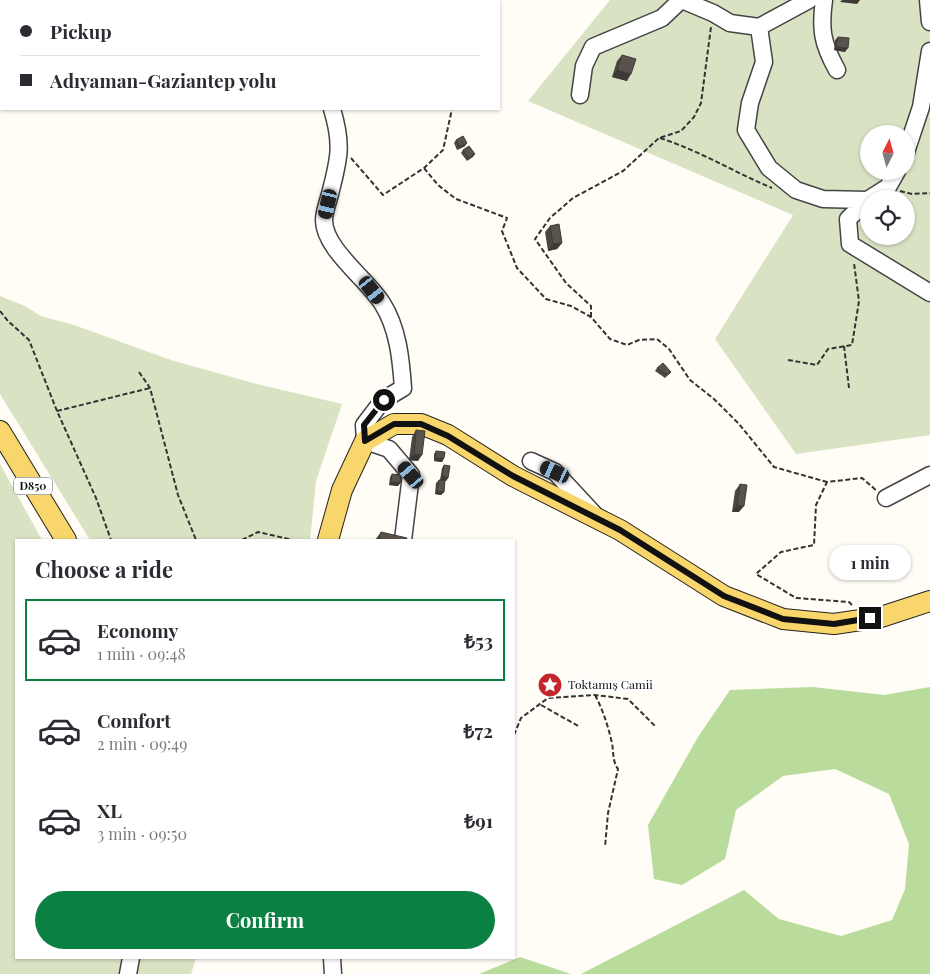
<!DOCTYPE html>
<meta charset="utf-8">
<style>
:root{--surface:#fff;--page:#f7f7f7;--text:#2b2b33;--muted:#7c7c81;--line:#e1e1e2;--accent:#0b8043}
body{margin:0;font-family:"Playfair Display",serif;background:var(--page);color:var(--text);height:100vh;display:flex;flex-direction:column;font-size:19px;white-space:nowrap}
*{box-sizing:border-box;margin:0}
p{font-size:16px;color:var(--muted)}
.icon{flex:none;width:28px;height:28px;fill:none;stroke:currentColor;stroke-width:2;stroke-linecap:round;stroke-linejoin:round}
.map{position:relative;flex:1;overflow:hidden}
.details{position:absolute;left:15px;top:539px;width:500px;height:420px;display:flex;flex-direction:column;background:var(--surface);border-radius:0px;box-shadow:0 1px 4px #0004}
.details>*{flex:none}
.guide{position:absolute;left:0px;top:0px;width:500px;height:110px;box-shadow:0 1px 4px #0004;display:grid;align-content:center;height:110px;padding:0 20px;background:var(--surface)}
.needle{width:32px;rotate:6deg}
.buttons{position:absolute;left:860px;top:125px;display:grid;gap:10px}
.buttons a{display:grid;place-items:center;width:55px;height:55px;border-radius:50%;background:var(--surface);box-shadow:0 1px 4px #0004;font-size:25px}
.end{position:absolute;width:22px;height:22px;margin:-11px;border:6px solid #111;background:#fff;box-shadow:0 0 0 2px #fff}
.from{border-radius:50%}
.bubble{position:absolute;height:35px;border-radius:18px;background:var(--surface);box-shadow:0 1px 4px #0004;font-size:16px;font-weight:700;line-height:35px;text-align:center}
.car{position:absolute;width:15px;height:30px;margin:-15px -8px;border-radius:6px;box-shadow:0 0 4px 1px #0007;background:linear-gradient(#222 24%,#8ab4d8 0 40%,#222 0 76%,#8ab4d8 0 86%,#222 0)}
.guide b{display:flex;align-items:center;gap:18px;height:48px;font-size:19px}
.guide b+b{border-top:1px solid var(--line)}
.guide i{width:12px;height:12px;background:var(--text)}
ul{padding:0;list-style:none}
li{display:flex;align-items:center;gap:15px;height:82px;margin:0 10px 8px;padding:0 10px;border:2px solid transparent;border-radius:0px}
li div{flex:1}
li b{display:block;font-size:19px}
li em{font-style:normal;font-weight:700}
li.on{border-color:var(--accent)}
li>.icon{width:45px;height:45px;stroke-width:1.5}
h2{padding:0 20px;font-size:22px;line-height:60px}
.button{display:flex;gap:10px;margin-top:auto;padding:10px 20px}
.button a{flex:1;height:58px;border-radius:30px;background:var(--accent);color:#fff;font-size:20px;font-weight:700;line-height:58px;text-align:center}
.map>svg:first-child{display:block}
.forest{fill:#b9dc9c}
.cemetery{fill:#d9e3c4;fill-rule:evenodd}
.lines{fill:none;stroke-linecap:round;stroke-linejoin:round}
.minor-casing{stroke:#444;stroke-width:19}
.major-casing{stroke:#222;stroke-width:22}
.path{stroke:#333;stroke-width:2;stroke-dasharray:5 2.5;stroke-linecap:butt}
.minor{stroke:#fff;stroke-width:16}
.major{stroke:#f9d66b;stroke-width:20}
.wall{fill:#4d4742}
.shaded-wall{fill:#3f3936}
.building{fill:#5a524d;stroke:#3f3936}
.route{stroke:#111;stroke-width:6}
.labels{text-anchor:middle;stroke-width:5;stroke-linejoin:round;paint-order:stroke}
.shield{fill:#fff;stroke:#585858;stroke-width:1}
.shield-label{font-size:11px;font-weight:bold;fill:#111}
.poi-label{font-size:12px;fill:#111;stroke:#fff;text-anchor:start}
</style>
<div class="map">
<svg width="930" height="974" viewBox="0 0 930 974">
<rect width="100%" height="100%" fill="#fffdf5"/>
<path class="forest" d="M813,687L884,695L930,687V974H581L744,890L779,919L841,936L892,920L905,889L909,844L889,794L835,769L783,776L736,810L725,859L682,885L654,879L648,825L698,737L730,690Z
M520,957L571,974H479Z"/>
<path class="cemetery" d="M610,0H930V435L796,454L715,339L793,215L528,101ZM869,134H906V171H869ZM869,199H906V236H869Z
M0,296L25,306L41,316L74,325L171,360L257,384L342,404L316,481L310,540H90L0,394Z
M0,464L42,540H16V958H196L191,974H0Z"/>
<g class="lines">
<defs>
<path id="minor" d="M301,0V1
M682,0L713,13L730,23L759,27L809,0
M824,0C820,29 822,43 837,70
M928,0L930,22
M79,1L80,0
M759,27L764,62L750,103L746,130L769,168L796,190L823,199L867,200
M580,95L584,66L593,47L662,18L681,0
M0,100L1,98
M332,109C343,145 339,159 330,194C328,202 324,212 324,220C324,249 367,279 382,303C398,328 401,359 403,388L383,400L364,425L365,441L389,449L411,475L403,540
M906,152L921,107L930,51
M869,199L848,219L850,244L930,293
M869,199L888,187L897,171
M531,461L555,472L594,514
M886,498L930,475
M332,958L333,974
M128,974L131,958"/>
<path id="major" d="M0,431L66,540
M328,540L342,490L365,441L394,424H421L448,435L513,476L620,530L724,596L783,619L834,624L881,617L930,601"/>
</defs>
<use href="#minor" class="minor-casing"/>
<use href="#major" class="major-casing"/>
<path class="path" d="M660,138C700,151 734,172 772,188
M351,158L383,195L424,168L443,150L452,109
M424,168L438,185L456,199L507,218L502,231L517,268L546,299L571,306L591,317L610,339L627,345L639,340L657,339L669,349L690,380L714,399L739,424L774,467L827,482
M900,191L912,194L930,193
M0,311L8,321L29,340L57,411L96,498L111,540
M591,317V306L566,283L535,239L550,218L573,198L623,171L659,138L681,131L694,117L701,103L711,27
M844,346L849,388
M788,360L817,365L828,349L852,345L859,301L854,263
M139,372L150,388L178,495L196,540
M57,411L150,388
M242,540L258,532L293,540
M852,605L849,602L796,598L756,574L781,552L814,545L816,505L827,482L862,478L877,491
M595,695C603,710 608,726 612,743C614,754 612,760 618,769L608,813L605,847
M541,705L580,727
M514,735L521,718L548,698L595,695L628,699L655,726"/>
<use href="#minor" class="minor"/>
<use href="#major" class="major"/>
</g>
<path class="wall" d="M838,37L845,52L834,50L835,40Z
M622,55L627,81L612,77L617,61Z
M456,140L465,146L457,150L454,143Z
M463,150L475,154L473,157L467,161L461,153Z
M550,226L562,243L557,249L548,251L545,232Z
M657,368L671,372L665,378L655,371Z
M416,430L418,461L409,460L412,437Z
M436,451L444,458L442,462L434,461V454Z
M444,465L448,478L446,481H445L444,492L441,495L435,494L436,483L439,480H440L442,468Z
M392,474L401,482L398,486L389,485L390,477Z
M740,484L739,512H732L735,491Z
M381,532L406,540H375Z"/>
<path class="shaded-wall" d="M842,0H860L857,4L840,2Z
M836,47L848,48L845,52L834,50Z
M617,70L631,74L627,81L612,77Z
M467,143L465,146L457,150L460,147Z
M562,243L557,249L548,251L553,244Z
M414,454L422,455L418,461L409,460Z
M436,458H444L442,462L434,461Z
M442,476L448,478L446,481L440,480Z
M391,482H401L398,486L389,485Z
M437,491L444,492L441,495L435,494Z
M737,505L744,506L739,512H732Z"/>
<path class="building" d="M838,37L849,38L848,48L836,47Z
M622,55L636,59L631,74L617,70Z
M463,136L467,143L460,147L456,140Z
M469,146L475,154L469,158L463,150Z
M559,224L562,243L553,244L550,226Z
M663,363L671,372L668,375L657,368Z
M416,430L425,431L422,455L414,454Z
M436,451L445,452L444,458H436Z
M444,465L450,466L448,478L442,476Z
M392,474L401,475V482H391Z
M439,480H445L444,492L437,491Z
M740,484L747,485L744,506L737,505Z
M381,532L407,538L406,540H379Z"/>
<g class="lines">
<path class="route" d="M384,400L364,425L365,441L394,424H421L448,436L513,476L620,530L724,596L783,619L834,624L870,618"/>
</g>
<defs>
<symbol id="sight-disc" viewBox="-11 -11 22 22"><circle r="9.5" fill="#c4262e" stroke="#fff"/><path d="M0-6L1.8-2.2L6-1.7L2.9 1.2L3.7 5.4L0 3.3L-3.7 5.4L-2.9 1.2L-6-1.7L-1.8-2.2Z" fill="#fff"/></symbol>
</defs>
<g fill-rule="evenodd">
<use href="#sight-disc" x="536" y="671" width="28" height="28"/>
</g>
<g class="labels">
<rect class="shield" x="14" y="477.5" width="38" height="17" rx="4"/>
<g class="shield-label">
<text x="33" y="490">D850</text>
</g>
<g class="poi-label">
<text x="568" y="689">Toktamış Camii</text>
</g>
</g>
</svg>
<div class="buttons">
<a><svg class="needle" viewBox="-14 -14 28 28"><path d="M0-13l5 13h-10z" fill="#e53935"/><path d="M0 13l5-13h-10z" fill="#7c7c81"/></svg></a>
<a><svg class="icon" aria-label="locate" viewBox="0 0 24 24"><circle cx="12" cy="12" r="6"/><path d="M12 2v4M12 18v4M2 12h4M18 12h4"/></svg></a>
</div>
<i class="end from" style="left:384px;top:400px"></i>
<i class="end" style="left:870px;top:618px"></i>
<div class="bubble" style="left:829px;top:545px;width:82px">1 min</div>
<i class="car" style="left:328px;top:204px;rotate:193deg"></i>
<i class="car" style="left:372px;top:290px;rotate:142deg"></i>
<i class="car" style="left:555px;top:472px;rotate:295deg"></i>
<i class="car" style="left:411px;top:475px;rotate:320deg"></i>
<div class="guide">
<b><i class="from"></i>Pickup</b>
<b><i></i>Adıyaman-Gaziantep yolu</b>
</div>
<section class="details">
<h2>Choose a ride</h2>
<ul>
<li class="on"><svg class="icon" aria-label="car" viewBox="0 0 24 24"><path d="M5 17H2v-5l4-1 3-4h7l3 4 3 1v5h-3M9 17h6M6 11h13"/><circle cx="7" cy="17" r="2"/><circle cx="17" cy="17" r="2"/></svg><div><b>Economy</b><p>1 min · 09:48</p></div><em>₺53</em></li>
<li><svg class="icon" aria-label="car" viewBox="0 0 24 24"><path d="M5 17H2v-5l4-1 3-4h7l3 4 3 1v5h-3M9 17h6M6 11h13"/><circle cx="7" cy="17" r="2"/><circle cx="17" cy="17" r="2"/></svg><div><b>Comfort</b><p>2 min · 09:49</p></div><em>₺72</em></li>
<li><svg class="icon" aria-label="car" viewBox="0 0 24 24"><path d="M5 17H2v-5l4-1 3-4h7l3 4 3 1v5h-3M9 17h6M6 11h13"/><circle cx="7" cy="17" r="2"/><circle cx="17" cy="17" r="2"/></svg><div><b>XL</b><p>3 min · 09:50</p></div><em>₺91</em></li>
</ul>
<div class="button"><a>Confirm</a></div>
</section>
</div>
